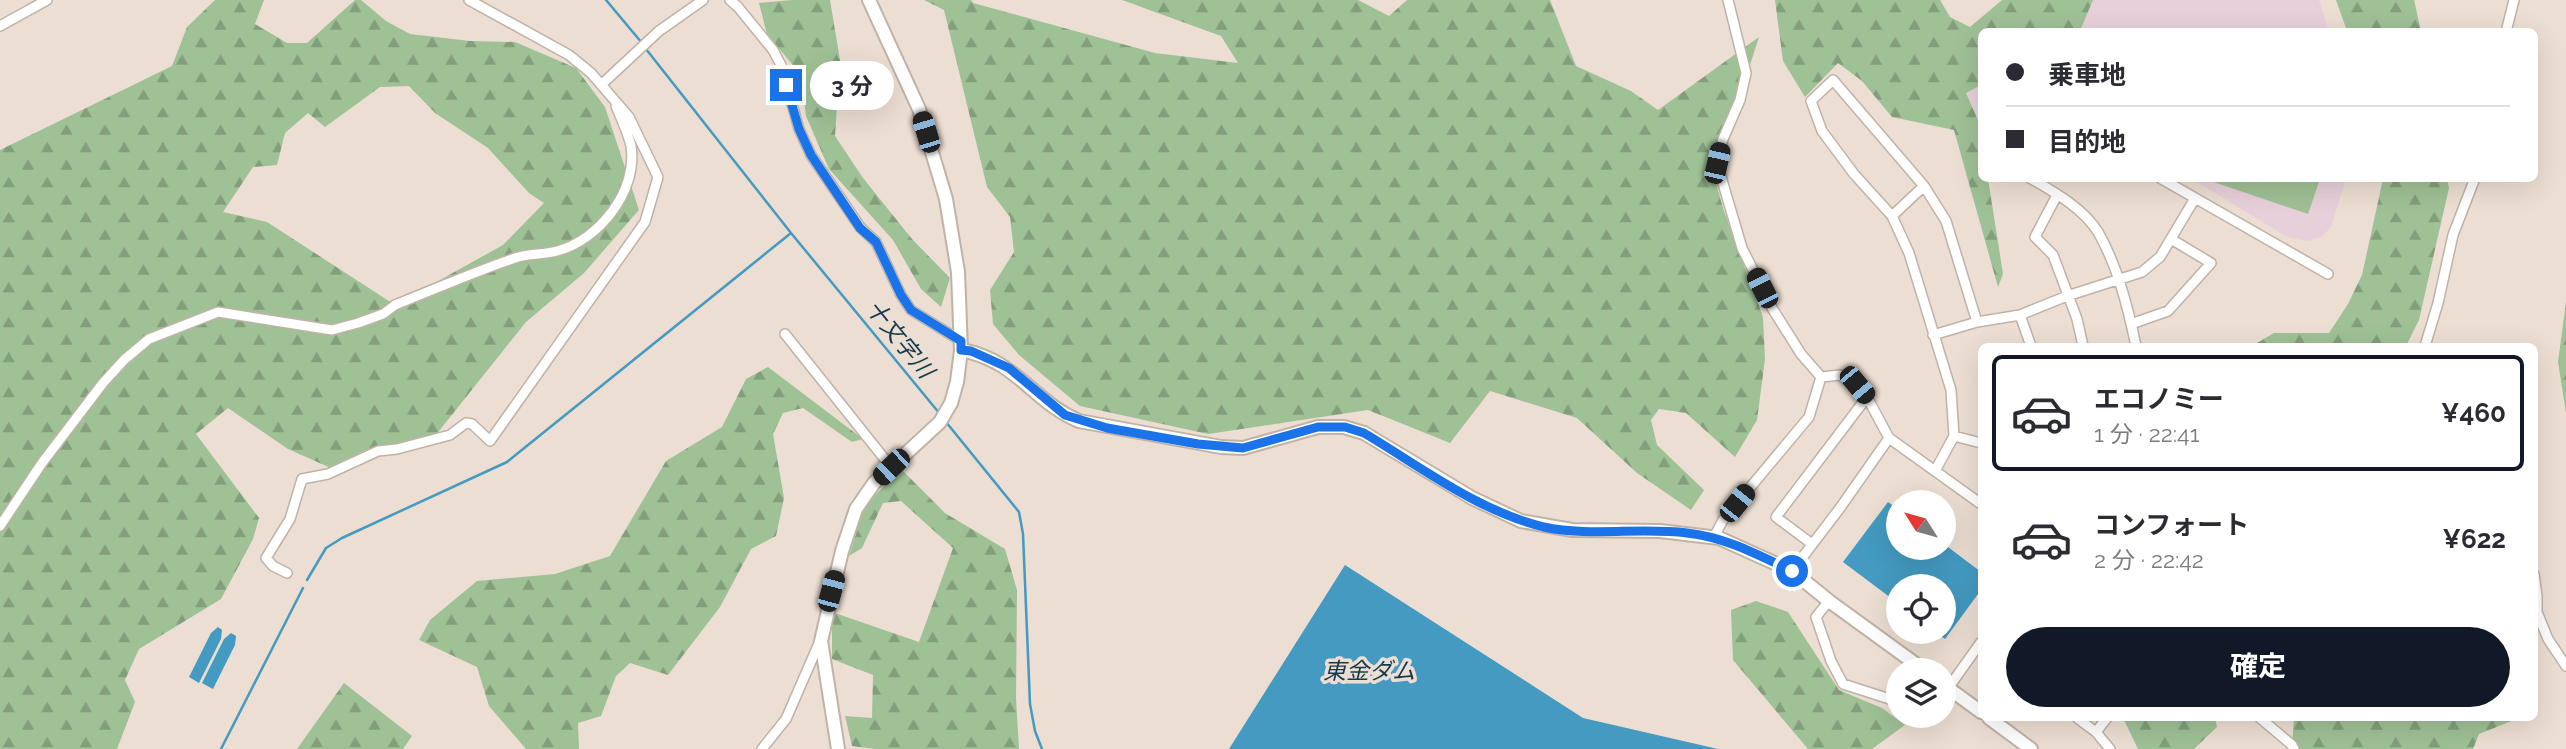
<!DOCTYPE html>
<html lang="ja">
<meta charset="utf-8">
<style>
:root{--surface:#fff;--page:#f2f2f3;--text:#2b2b33;--muted:#7c7c81;--line:#e1e1e2;--accent:#111827}
body{margin:0;font-family:Raleway,"Noto Sans JP",sans-serif;background:var(--page);color:var(--text);height:100vh;display:flex;flex-direction:column;font-size:26px;white-space:nowrap}
*{box-sizing:border-box;margin:0}
p{font-size:23px;color:var(--muted)}
.icon{flex:none;width:38px;height:38px;fill:none;stroke:currentColor;stroke-width:2;stroke-linecap:round;stroke-linejoin:round}
.map{position:relative;flex:1;overflow:hidden}
.details{position:absolute;left:1978px;top:343px;width:560px;height:378px;display:flex;flex-direction:column;background:var(--surface);border-radius:10px;box-shadow:0 7px 28px #0002}
.details>*{flex:none}
.guide{position:absolute;left:1978px;top:28px;width:560px;height:154px;border-radius:10px;box-shadow:0 7px 28px #0002;display:grid;align-content:center;height:154px;padding:0 28px;background:var(--surface)}
.needle{width:46px;rotate:307deg}
.buttons{position:absolute;left:1886px;top:490px;display:grid;gap:14px}
.buttons a{display:grid;place-items:center;width:70px;height:70px;border-radius:50%;background:var(--surface);box-shadow:0 7px 28px #0002;font-size:35px}
.end{position:absolute;width:32px;height:32px;margin:-16px;border:9px solid #1a73e8;background:#fff;box-shadow:0 0 0 4px #fff}
.from{border-radius:50%}
.bubble{position:absolute;height:49px;border-radius:24px;background:var(--surface);box-shadow:0 7px 28px #0002;font-size:23px;font-weight:700;line-height:49px;text-align:center}
.car{position:absolute;width:21px;height:42px;margin:-21px -10px;border-radius:9px;box-shadow:0 0 5px 2px #0007;background:linear-gradient(#222 24%,#8ab4d8 0 40%,#222 0 76%,#8ab4d8 0 86%,#222 0)}
.guide b{display:flex;align-items:center;gap:24px;height:66px;font-size:26px}
.guide b+b{border-top:2px solid var(--line)}
.guide i{width:18px;height:18px;background:var(--text)}
ul{padding:12px 0 0;list-style:none}
li{display:flex;align-items:center;gap:21px;height:116px;margin:0 14px 10px;padding:0 14px;border:4px solid transparent;border-radius:10px}
li div{flex:1}
li b{display:block;font-size:26px}
li em{font-style:normal;font-weight:700}
li.selected{border-color:var(--accent)}
li>.icon{width:63px;height:63px;stroke-width:1.5}
.button{display:flex;gap:14px;margin-top:auto;padding:14px 28px}
.button a{flex:1;height:80px;border-radius:42px;background:var(--accent);color:#fff;font-size:28px;font-weight:700;line-height:80px;text-align:center}
.map>svg:first-child{display:block}
.education{fill:#e8d0da}
.forest{fill:url(#forest-firs);fill-rule:evenodd}
.garden{fill:#9fc196}
.water{fill:#449ac1}
.lines{fill:none;stroke-linecap:round;stroke-linejoin:round}
.stream{stroke:#449ac1;stroke-width:2.5}
.street-casing{stroke:#c0b3a6;stroke-width:12}
.secondary-casing{stroke:#c0b3a6;stroke-width:16}
.street{stroke:#fff;stroke-width:9}
.secondary{stroke:#fff;stroke-width:12}
.route{stroke:#1a73e8;stroke-width:9}
.labels{text-anchor:middle;stroke-width:7;stroke-linejoin:round;paint-order:stroke}
.water-label{font-size:23px;font-style:italic;fill:#143a4b;stroke:#ecded2}
</style>
<div class="map">
<svg width="2566" height="749" viewBox="0 0 2566 749">
<defs>
<pattern id="forest-firs" width="22" height="20" patternUnits="userSpaceOnUse" patternTransform="scale(1.75)"><rect width="22" height="20" fill="#9fc196"/><path d="M5 1l3.5 6h-7zM16 11l3.5 6h-7z" fill="#839e7b"/></pattern>
</defs>
<rect width="100%" height="100%" fill="#ecded2"/>
<path class="education" d="M2093,0H2319L2329,31L2080,32Z
M1981,85V127L1966,92Z
M2192,179H2346L2331,227L2321,237L2308,241L2287,237Z"/>
<path class="forest" d="M215,0H264L255,24L287,43H307L355,0H361L386,21L410,34L470,41L515,42L576,68L605,107L639,210L584,273L526,322L435,436L333,469L288,449L228,408L196,434L259,518L253,539L221,599L139,649L125,680L135,702L117,749H0V150L172,66L187,27ZM409,86L435,113L488,148L529,193L544,203L503,245L395,305L267,222L223,212L253,167L277,165L285,133L308,113L325,127L380,87Z
M792,0H830L840,60L835,136L863,178L912,239L950,278L941,307L921,289L893,240L829,169L806,116L801,75L767,34L759,3Z
M924,0H971L973,3L1155,53L1238,63L1221,36L1122,0H1358L1389,16L1407,0H1550L1576,66L1631,91L1658,110L1759,37L1714,176L1723,208L1763,317L1765,359L1757,420L1735,457L1686,413L1659,409L1651,420L1657,445L1704,490L1691,510L1637,473L1577,418L1490,391L1450,443L1368,410L1208,434L1080,406L1019,355L993,324L990,290L1014,252L1010,217L987,187L944,10Z
M1775,0H1940L1950,17L1970,27L2002,0H2093L2080,31L1981,32V85L1966,93L1981,127V178L1988,179L2003,274L1998,287L1954,130L1892,117L1862,81L1838,63L1805,97L1783,61Z
M2336,0H2414L2421,31H2347Z
M2383,179H2447L2449,188L2419,320L2406,346H2252L2274,333H2329L2348,304L2362,275Z
M2566,302V413L2558,362Z
M768,367L863,439L852,442L803,408L783,413L773,434L784,498L776,536L751,549L720,607L668,675L630,663L616,676L601,716L578,723L579,749H526L489,706L477,667L419,640L430,620L477,581L555,574L610,556L666,461L722,427L746,379Z
M901,469L945,513L1005,549L1017,590L1016,698L1019,749H875L852,746L845,716L872,718L873,675L832,659V612L919,642L953,548L901,501L883,503L862,548L849,556L865,505Z
M1756,601L1788,612L1839,690L1882,708L1905,725L1872,749H1808L1733,660L1731,610Z
M344,683L412,736L403,749H297Z
M2123,718H2215L2217,727L2194,749H2138Z
M2294,718H2519L2479,734L2473,749H2294L2292,745Z"/>
<path class="garden" d="M2205,179H2320L2308,214Z"/>
<path class="water" d="M1888,502L1899,510V548H1944V544L1981,572V590L1945,639L1935,632H1944V586H1899V604L1843,562Z
M1345,565L1583,718L1718,749H1229Z
M218,627L222,630L221,639L199,683L189,677L211,633Z
M231,633L236,636L235,645L213,689L202,683L224,639Z"/>
<g class="lines">
<path class="stream" d="M606,0L642,43
M646,49L791,233L940,414
M946,422L1019,512L1023,534L1030,704L1035,731L1042,749
M307,580L326,548L342,538L507,462L791,233
M221,749L303,588"/>
<defs>
<path id="street" d="M730,0L738,7L773,50L781,65L799,129L811,155L860,227L876,242L901,295L911,310L961,341
M1728,0L1746,73L1740,100L1723,139L1717,163L1742,248L1772,308L1801,354L1821,377
M0,26L47,0
M2506,32L2514,0
M602,84L659,31L703,0
M2030,178C2054,192 2083,208 2098,232C2118,267 2128,308 2136,346
M2160,178L2328,274
M2057,195L2035,237L2053,255L2077,319L2083,346
M1892,216L1924,186
M2020,315L2031,346
M2131,324L2168,311L2211,263L2171,239
M785,334L891,467
M1933,335L1977,322L2020,315L2067,296L2142,272L2160,257L2194,200
M2425,346L2438,303L2453,235L2475,178
M1821,377L1840,375L1857,385L1867,397L1889,438L1981,504
M1954,436L1981,443
M1935,471L1954,436L1951,390L1909,253L1892,216L1854,174L1822,131L1811,101L1833,80L1924,186L1946,221L1977,322
M0,526L42,463L103,383L124,360L149,339L218,312L332,330L358,323L383,314L395,305C435,289 474,272 515,258C529,253 543,255 557,251C599,240 638,191 631,146C628,133 621,118 616,106
M1714,537L1723,520L1809,417L1821,377
M1812,544L1776,517L1867,397
M1792,571L1840,508L1889,438
M287,573L273,566L266,558L290,519L302,479L328,474L378,451L397,449L450,435L466,423L472,424L490,441L645,222L658,177L629,117L591,73L569,55L469,0
M2534,574L2537,596V612L2548,639L2566,666
M1829,601L1816,617L1831,661L1843,684L1899,702
M1944,694L1981,642
M2077,718L2096,732L2110,749
M2260,718L2292,745L2294,749
M2096,732L2107,718
M762,749L786,719L820,641"/>
<path id="secondary" d="M961,350C1017,360 1033,402 1079,421L1221,447L1243,448L1318,427H1344L1364,433L1472,498L1521,521L1572,530L1660,531L1719,538L1792,571L1829,601L1924,670
M1944,685L1981,712
M1989,718L2031,749
M838,749L821,641L842,551L856,509L874,483L940,422L951,403L957,382L961,350L958,272L946,199L919,109L869,0"/>
</defs>
<use href="#street" class="street-casing"/>
<use href="#secondary" class="secondary-casing"/>
<use href="#street" class="street"/>
<use href="#secondary" class="secondary"/>
</g>
<g class="lines">
<path class="route" d="M786,85L799,129L811,155L860,228L876,242L901,295L911,310L961,341V350L971,351L1009,368L1065,415L1107,428L1198,444L1243,448L1318,427H1345L1364,433C1421,467 1478,511 1544,527C1590,537 1640,527 1687,533C1725,537 1758,555 1792,571"/>
</g>
<g class="labels">
<g class="water-label">
<text transform="translate(900 339) rotate(51)" y="8">十文字川</text>
<text x="1369" y="679">東金ダム</text>
</g>
</g>
</svg>
<div class="buttons">
<a><svg class="needle" viewBox="-14 -14 28 28"><path d="M0-13l5 13h-10z" fill="#e53935"/><path d="M0 13l5-13h-10z" fill="#7c7c81"/></svg></a>
<a><svg class="icon" aria-label="locate" viewBox="0 0 24 24"><circle cx="12" cy="12" r="6"/><path d="M12 2v4M12 18v4M2 12h4M18 12h4"/></svg></a>
<a><svg class="icon" aria-label="layers" viewBox="0 0 24 24"><path d="M12 4l9 5-9 5-9-5zM3 14l9 5 9-5"/></svg></a>
</div>
<i class="end from" style="left:1792px;top:571px"></i>
<i class="end" style="left:786px;top:85px"></i>
<div class="bubble" style="left:810px;top:61px;width:84px">3 分</div>
<i class="car" style="left:926px;top:132px;rotate:343deg"></i>
<i class="car" style="left:1717px;top:163px;rotate:13deg"></i>
<i class="car" style="left:1762px;top:288px;rotate:333deg"></i>
<i class="car" style="left:1857px;top:385px;rotate:140deg"></i>
<i class="car" style="left:891px;top:467px;rotate:226deg"></i>
<i class="car" style="left:1737px;top:503px;rotate:39deg"></i>
<i class="car" style="left:831px;top:591px;rotate:15deg"></i>
<div class="guide">
<b><i class="from"></i>乗車地</b>
<b><i></i>目的地</b>
</div>
<section class="details">
<ul>
<li class="selected"><svg class="icon" aria-label="car" viewBox="0 0 24 24"><path d="M5 17H2v-5l4-1 3-4h7l3 4 3 1v5h-3M9 17h6M6 11h13"/><circle cx="7" cy="17" r="2"/><circle cx="17" cy="17" r="2"/></svg><div><b>エコノミー</b><p>1 分 · 22:41</p></div><em>¥460</em></li>
<li><svg class="icon" aria-label="car" viewBox="0 0 24 24"><path d="M5 17H2v-5l4-1 3-4h7l3 4 3 1v5h-3M9 17h6M6 11h13"/><circle cx="7" cy="17" r="2"/><circle cx="17" cy="17" r="2"/></svg><div><b>コンフォート</b><p>2 分 · 22:42</p></div><em>¥622</em></li>
</ul>
<div class="button"><a>確定</a></div>
</section>
</div>
